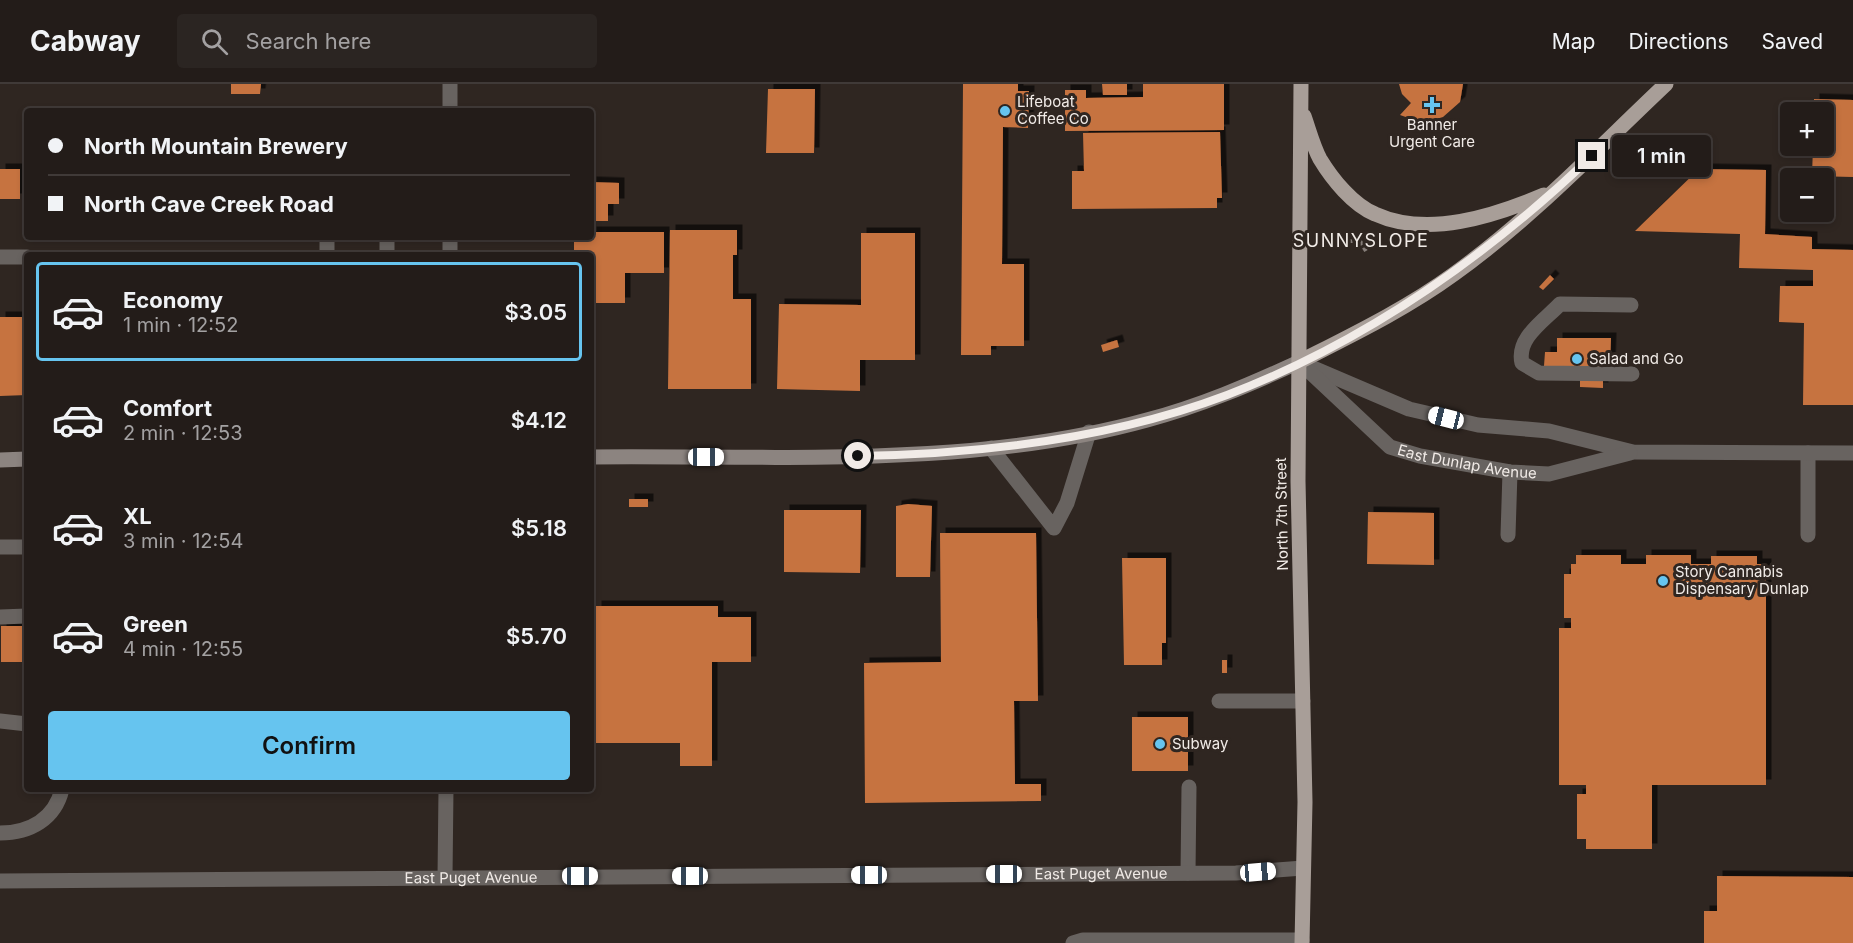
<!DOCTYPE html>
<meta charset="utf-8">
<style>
:root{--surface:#231c19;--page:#2b2522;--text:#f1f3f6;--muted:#a3a1a2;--line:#403a38;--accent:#66c4ef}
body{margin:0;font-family:Inter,sans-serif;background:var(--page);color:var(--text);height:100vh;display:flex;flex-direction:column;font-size:22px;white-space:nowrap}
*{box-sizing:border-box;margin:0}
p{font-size:20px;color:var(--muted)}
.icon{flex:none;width:33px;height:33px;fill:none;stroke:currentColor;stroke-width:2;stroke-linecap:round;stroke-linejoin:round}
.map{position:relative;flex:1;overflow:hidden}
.details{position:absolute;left:24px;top:168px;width:570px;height:540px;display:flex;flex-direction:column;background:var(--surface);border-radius:6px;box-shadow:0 3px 9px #0003,0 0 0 2px var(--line)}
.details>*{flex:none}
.guide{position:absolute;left:24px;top:24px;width:570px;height:132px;border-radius:6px;box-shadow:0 3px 9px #0003,0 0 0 2px var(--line);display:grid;align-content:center;height:132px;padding:0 24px;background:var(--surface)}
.buttons{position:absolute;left:1780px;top:18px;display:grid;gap:12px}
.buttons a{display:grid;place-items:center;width:54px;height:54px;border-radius:6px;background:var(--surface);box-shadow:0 3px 9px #0003,0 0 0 2px var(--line);font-size:30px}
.end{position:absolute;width:27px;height:27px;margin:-14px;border:8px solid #f1ebe7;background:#111;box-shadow:0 0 0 3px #111}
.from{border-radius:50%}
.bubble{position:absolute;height:42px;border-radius:6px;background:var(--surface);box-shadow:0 3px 9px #0003,0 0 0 2px var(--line);font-size:20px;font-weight:600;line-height:42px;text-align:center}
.car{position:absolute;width:18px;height:36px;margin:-18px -9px;border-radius:8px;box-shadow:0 0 4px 2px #0007;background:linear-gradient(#fff 24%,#345 0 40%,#fff 0 76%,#345 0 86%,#fff 0)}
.guide b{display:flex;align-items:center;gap:21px;height:57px;font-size:22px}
.guide b+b{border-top:2px solid var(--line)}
.guide i{width:15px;height:15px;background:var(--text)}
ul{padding:10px 0 0;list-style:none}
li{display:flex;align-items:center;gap:18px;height:99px;margin:0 12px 9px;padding:0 12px;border:3px solid transparent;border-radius:6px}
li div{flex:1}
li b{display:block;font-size:22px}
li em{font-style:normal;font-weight:600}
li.on{border-color:var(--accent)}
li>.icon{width:54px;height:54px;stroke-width:1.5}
.action{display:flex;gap:12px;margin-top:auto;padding:12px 24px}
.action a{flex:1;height:69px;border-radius:6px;background:var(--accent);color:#111;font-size:24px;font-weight:600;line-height:69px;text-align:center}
header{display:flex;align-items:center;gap:36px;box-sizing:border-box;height:84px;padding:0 30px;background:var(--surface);border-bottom:2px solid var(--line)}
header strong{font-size:28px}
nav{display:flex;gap:33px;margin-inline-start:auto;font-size:21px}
.search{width:420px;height:54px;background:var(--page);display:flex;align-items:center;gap:15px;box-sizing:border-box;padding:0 21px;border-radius:6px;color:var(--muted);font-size:22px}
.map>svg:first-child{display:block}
.building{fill:#c67341;filter:url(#shadow)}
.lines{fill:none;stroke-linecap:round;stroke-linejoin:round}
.path{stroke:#857d79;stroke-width:4;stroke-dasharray:4.5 3;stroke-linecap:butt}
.service{stroke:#686360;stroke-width:15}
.minor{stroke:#686360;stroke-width:15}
.tertiary{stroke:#686360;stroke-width:15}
.secondary{stroke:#8c8480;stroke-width:15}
.primary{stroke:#a89e98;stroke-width:15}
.route{stroke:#f1ebe7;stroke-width:8}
.poi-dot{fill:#66c4ef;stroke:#2f2621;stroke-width:2}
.labels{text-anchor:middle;stroke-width:6;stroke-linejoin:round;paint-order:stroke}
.poi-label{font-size:15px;fill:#f1ebe7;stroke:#2f2621;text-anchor:start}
.street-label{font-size:15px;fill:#f1ebe7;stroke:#2f2621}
.quarter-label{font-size:18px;letter-spacing:1.5px;fill:#f1ebe7;stroke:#2f2621}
</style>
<header>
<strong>Cabway</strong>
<div class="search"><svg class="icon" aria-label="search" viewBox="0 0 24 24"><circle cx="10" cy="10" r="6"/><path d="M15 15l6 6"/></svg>Search here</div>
<nav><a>Map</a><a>Directions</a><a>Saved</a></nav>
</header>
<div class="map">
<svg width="1853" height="859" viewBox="0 0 1853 859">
<defs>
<filter id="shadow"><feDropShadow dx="5.5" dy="-5.5" stdDeviation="0" flood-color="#0009"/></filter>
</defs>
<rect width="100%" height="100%" fill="#2f2621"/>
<path class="building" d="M231,0H261L260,10H231Z
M963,0H1018V7H1029L1028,44L1003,43L1002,180H1024V262H991V271H961Z
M1102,0H1127V11H1103Z
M1143,0H1224V46L1065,47V6H1086V14L1143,13Z
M1399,0H1463L1460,18L1443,33L1423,39L1400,31L1411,19L1402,10Z
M768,5H815L814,69H766Z
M1814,15L1853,16V93L1812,92L1813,62H1824V28H1814Z
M1220,48L1222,114H1217V124L1072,125V87H1084L1083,49Z
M0,85H20V115H0Z
M1699,85L1766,86L1765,150L1812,153V165L1853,166V321H1803L1804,239L1779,238L1780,202H1813V186L1739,184L1740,150L1635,147Z
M591,98L619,99V120H608V137H591Z
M670,146H737V171H733V215H751V305H668Z
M591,148H664V189H625V219H591V171H574V153H591Z
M861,149H915V276H860V307L777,305L779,220L861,221Z
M1550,191L1554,195L1543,206L1539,203Z
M0,233H27V311L0,312Z
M1557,254H1611L1610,282H1603V304L1580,303V282H1544L1545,268H1557Z
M1117,256L1119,263L1103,268L1101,261Z
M629,415H648V423H629Z
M908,420L932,422L930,493H896V422Z
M784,426H861L860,489L784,488Z
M1368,428L1434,429V481L1367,480Z
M940,449H1036L1038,617H1014L1015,700H1041V717L865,719L864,579L941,578Z
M1576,471H1621V480H1646V471H1691V480H1711V472H1757V480H1766V701H1652V765H1586V755H1577V710H1586V701H1559V544H1571V534H1564V490H1571V480H1576Z
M1122,474H1166V559H1162V581H1124Z
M596,522H718V533H751V578H712V682H680V659H596Z
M1,542H27V578H1Z
M1222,576H1227V589H1222Z
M1132,633H1188V687H1132Z
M1717,792L1853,793V859H1704V827H1717Z"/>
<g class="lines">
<path class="path" d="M1348,157H1360
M1360,157L1366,167"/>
<path class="service" d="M327,153V171
M387,171V153
M1631,221L1560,220C1544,237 1516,254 1522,279L1539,289L1632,290
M991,364L1054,444L1067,419L1089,348
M1808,369V451
M1508,451L1510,388
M0,463H27
M0,533L27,532
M1219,617H1303
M0,637L27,640
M0,749C30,749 55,735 62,705
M1188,789L1189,703
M1073,859L1083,856H1302"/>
<g class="minor">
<path d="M450,0V27"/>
<path d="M450,153V171"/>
<path d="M0,173H27"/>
<path d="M445,793L446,705"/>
<path id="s1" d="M0,797L1236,789L1303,784"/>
</g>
<g class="tertiary">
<path d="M1299,278L1409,325L1478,341L1549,347L1633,368L1853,369"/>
<path id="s2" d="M1309,287L1390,363L1420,372L1510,388L1549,390L1630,369"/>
</g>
<path class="secondary" d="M591,373C773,371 970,385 1147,336C1200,322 1249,301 1299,278
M0,376L27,375"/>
<path class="primary" d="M1301,0L1298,397L1305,718L1302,859
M1304,32C1309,46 1313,62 1320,75C1332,95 1353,121 1375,130C1428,154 1494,132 1544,111
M1299,278C1352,251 1406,225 1454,190C1532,134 1597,65 1666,0"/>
</g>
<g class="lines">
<path class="route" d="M858,372C981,370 1111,355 1227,311C1366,258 1485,174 1592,72"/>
</g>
<g class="poi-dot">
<path d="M1429 12h6v6h6v6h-6v6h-6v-6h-6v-6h6z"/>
<circle cx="1005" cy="27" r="6"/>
<circle cx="1577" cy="275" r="6"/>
<circle cx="1663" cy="497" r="6"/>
<circle cx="1160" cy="660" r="6"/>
</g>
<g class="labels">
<g class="poi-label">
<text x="1017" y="23">Lifeboat<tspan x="1017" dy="17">Coffee Co</tspan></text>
<text x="1432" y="46" text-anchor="middle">Banner<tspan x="1432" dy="17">Urgent Care</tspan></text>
<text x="1589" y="280">Salad and Go</text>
<text x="1675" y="493">Story Cannabis<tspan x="1675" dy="17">Dispensary Dunlap</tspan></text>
<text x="1172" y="665">Subway</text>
</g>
<g class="street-label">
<text dy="5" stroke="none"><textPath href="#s2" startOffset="190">East Dunlap Avenue</textPath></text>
<text transform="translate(1282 430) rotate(-91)" y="5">North 7th Street</text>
<text dy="5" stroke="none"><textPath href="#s1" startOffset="1101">East Puget Avenue</textPath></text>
<text dy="5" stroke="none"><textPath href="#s1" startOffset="471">East Puget Avenue</textPath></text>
</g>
<g class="quarter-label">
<text x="1361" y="163">SUNNYSLOPE</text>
</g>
</g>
</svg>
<div class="buttons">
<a>+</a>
<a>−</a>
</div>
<i class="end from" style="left:858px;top:372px"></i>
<i class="end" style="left:1592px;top:72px"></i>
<div class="bubble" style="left:1612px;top:51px;width:99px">1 min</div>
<i class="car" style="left:1446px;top:334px;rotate:284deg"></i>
<i class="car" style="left:706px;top:373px;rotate:90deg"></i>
<i class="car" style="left:1258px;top:788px;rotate:85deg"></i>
<i class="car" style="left:1004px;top:790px;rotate:270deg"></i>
<i class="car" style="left:869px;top:791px;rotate:270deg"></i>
<i class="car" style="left:580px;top:792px;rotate:90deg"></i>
<i class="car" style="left:690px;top:792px;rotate:270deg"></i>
<div class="guide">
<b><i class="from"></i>North Mountain Brewery</b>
<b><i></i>North Cave Creek Road</b>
</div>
<section class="details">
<ul>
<li class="on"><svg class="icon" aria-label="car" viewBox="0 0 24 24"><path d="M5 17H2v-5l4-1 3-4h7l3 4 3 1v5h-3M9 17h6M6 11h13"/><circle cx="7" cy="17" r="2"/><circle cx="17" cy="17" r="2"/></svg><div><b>Economy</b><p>1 min · 12:52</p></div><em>$3.05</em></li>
<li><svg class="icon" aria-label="car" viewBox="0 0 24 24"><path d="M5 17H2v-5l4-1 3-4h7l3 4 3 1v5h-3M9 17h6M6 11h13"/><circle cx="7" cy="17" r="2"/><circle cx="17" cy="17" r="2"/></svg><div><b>Comfort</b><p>2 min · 12:53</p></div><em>$4.12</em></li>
<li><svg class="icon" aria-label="car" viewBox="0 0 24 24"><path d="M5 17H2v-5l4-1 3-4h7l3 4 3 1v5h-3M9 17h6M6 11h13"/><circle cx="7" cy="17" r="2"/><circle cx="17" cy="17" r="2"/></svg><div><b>XL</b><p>3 min · 12:54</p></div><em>$5.18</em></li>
<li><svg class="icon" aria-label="car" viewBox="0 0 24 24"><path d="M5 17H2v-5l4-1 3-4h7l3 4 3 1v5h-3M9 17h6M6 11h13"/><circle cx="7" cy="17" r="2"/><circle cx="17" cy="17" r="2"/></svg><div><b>Green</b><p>4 min · 12:55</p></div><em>$5.70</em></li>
</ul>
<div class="action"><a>Confirm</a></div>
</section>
</div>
